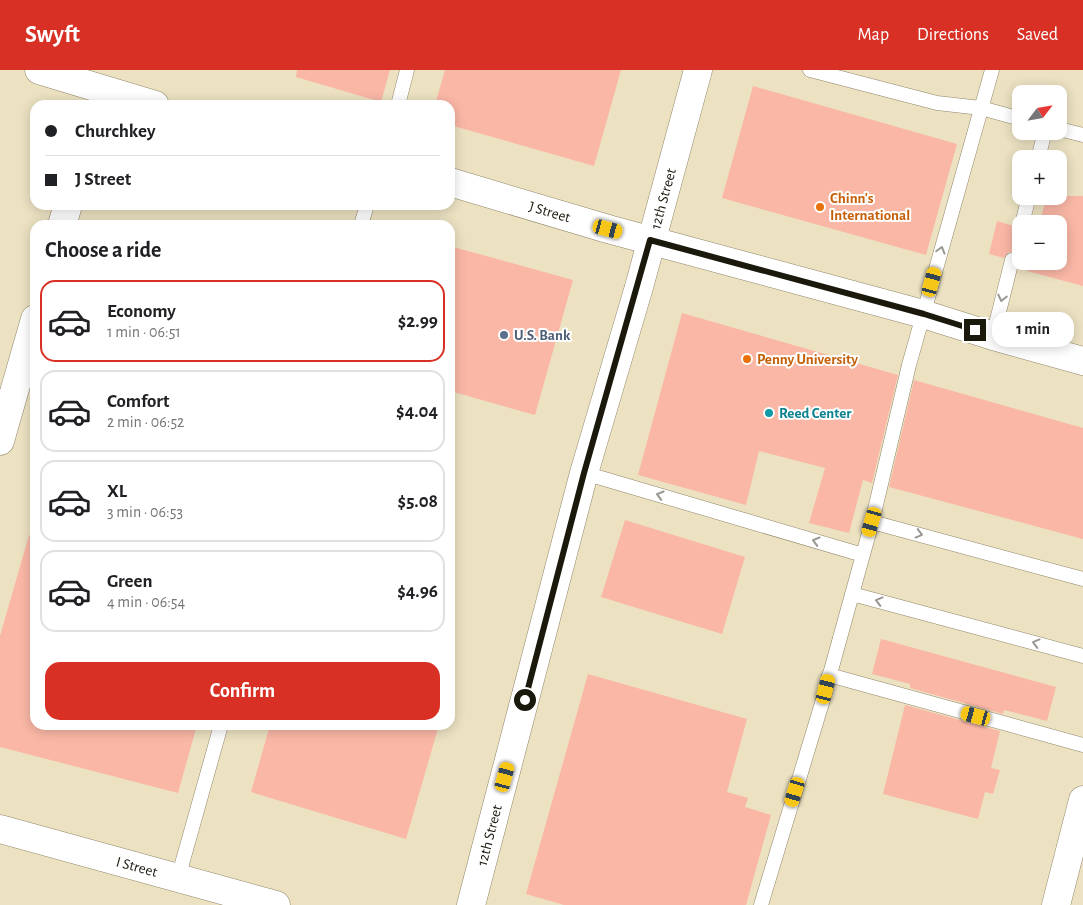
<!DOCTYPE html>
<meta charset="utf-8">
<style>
:root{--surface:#fff;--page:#f2f2f2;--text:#202124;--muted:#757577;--line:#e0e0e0;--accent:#d93025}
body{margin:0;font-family:"Alegreya Sans",sans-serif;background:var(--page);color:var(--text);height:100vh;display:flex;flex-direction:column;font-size:19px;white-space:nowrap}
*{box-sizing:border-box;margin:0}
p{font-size:16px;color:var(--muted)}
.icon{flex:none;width:28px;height:28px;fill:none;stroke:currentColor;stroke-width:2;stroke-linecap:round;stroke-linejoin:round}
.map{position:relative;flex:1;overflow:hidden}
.drawer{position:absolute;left:30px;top:150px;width:425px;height:510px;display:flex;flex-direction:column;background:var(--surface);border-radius:15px;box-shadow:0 2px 12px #0003}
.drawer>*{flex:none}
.banner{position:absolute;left:30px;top:30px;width:425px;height:110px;border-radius:15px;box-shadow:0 2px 12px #0003;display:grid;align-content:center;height:110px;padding:0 15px;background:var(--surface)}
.needle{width:32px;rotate:59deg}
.controls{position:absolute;left:1012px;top:15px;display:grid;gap:10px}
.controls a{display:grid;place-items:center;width:55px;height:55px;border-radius:10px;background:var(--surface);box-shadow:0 2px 12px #0003;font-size:25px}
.end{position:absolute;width:22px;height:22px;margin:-11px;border:6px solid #1b180c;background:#fff;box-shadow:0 0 0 2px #fff}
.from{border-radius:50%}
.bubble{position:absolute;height:35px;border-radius:15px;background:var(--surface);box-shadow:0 2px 12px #0003;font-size:16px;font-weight:600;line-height:35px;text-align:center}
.car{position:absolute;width:15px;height:30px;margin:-15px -8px;border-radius:6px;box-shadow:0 0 4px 1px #0007;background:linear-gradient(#f5c518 24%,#345 0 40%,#f5c518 0 76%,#345 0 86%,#f5c518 0)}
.banner b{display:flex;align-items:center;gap:18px;height:48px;font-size:19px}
.banner b+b{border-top:1px solid var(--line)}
.banner i{width:12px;height:12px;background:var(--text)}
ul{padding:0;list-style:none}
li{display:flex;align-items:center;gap:15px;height:82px;margin:0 10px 8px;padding:0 5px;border:2px solid var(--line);border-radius:15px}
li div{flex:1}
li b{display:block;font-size:19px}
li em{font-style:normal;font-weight:600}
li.on{border-color:var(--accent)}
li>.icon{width:45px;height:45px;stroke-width:1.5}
h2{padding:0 15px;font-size:22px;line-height:60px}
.button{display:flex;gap:10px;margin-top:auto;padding:10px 15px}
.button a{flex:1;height:58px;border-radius:15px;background:var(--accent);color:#fff;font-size:20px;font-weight:600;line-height:58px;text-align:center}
header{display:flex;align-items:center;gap:30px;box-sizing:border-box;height:70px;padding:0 25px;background:var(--accent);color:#fff}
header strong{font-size:24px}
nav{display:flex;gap:28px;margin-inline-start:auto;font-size:18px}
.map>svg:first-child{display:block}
.building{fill:#fab7a6}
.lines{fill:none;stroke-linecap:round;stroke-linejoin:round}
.lane-casing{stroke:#8f8568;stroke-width:15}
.street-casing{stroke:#8f8568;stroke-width:29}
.secondary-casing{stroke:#8f8568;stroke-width:29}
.lane{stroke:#fff;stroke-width:14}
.street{stroke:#fff;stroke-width:28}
.secondary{stroke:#fff;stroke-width:28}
.oneway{stroke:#989792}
.route{stroke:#1b180c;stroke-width:6}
.food-dot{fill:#e8710a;stroke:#fff;stroke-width:2}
.service-dot{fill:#5c6f8a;stroke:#fff;stroke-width:2}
.culture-dot{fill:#0f9aa8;stroke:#fff;stroke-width:2}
.labels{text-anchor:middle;stroke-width:4;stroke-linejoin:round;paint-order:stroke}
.street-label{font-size:15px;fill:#1b180c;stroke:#fff}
.food-label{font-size:15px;font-weight:bold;fill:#c56008;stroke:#fff;text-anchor:start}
.service-label{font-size:15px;font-weight:bold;fill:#4e5e75;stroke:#fff;text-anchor:start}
.culture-label{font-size:15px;font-weight:bold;fill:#0d838f;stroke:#fff;text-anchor:start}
</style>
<header>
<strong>Swyft</strong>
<nav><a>Map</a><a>Directions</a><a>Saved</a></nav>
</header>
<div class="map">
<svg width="1083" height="835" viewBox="0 0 1083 835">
<rect width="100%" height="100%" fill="#ece2c2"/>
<path class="building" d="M297,0H390L381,32L296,7Z
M445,0H621L594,96L450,55V35H435Z
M753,16L957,74L926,185L722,128Z
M1047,126H1083V216L1027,201L1029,194L1020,192V187L1015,182H1009L1004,188L989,184L997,151L1014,156L1016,161L1021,163V191H1059V154H1039Z
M450,176L573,210L535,345L450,321Z
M682,243L898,305L872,413L863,410L849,463L809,453L825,398L759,381L746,435L638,405Z
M914,310L1083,358V469L889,417Z
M625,450L745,487L722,564L601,527Z
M29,465L35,466V655H197L178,723L0,677V566Z
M881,569L1056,617L1047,651L1004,640L1003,644L910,618V614L872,604Z
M588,604L747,649L727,722L748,728L745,737L771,745L746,835H564L526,824Z
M905,635L1000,661L991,698L1000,700L993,724L985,722L978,749L883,724Z
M270,655H439L406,769L251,722Z"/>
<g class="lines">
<defs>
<path id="lane" d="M810,0L937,33L981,38L1021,49
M398,35L407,0
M1059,59L1083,65
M1038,89L1045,61
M1022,154L1029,126
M361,155L367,135
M993,266L1012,190
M584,403L863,485
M872,452L1083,509
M852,524L1083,586
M829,605L1083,675
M178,808L221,655
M761,835L822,633L872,452L909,295L992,0"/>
<g id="street">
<path d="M39,0L155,35"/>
<path id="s1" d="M450,112L608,159L923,244L993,266L1083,291"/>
<path d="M62,155L68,135"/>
<path d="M0,371L35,249"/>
<path id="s2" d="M471,835L584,403L639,217L698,0"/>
<path d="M1056,835L1083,730"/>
</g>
<g id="secondary">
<path id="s3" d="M0,759L276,835"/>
</g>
</defs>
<use href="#lane" class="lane-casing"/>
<use href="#street" class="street-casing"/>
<use href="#secondary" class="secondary-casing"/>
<use href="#lane" class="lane"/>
<use href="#street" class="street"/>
<use href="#secondary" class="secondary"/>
</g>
<defs><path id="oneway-chevron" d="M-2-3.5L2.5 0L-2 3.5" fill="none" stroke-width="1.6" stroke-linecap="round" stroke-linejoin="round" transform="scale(1.25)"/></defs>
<g class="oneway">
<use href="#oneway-chevron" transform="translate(941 180) rotate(-74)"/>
<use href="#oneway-chevron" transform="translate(1002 228) rotate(103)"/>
<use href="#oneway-chevron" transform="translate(660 425) rotate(-164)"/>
<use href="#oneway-chevron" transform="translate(919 464) rotate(15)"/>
<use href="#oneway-chevron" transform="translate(816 471) rotate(-164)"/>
<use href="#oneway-chevron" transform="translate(879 531) rotate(-165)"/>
<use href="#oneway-chevron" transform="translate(1036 573) rotate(-165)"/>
</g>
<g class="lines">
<path class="route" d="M525,630L584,403L650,170L924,244L975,260"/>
</g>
<g class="food-dot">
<circle cx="820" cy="137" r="5"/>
<circle cx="747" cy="289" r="5"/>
</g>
<circle class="service-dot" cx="504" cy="265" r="5"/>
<circle class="culture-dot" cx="769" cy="343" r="5"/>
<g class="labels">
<g class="street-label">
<text dy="5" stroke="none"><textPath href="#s2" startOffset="732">12th Street</textPath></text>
<text dy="5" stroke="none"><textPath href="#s1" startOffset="104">J Street</textPath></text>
<text dy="5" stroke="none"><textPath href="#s2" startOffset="72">12th Street</textPath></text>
<text dy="5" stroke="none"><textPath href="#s3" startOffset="142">I Street</textPath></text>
</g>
<g class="food-label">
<text x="830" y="133">Chinn's<tspan x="830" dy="17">International</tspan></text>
<text x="757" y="294">Penny University</text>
</g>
<g class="service-label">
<text x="514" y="270">U.S. Bank</text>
</g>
<g class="culture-label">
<text x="779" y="348">Reed Center</text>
</g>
</g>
</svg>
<div class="controls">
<a><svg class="needle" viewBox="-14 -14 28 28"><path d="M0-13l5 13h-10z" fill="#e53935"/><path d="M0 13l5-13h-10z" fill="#757577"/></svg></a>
<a>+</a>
<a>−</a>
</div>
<i class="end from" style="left:525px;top:630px"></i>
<i class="end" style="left:975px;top:260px"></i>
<div class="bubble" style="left:992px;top:242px;width:82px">1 min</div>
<i class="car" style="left:608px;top:159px;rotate:105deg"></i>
<i class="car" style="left:932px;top:212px;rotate:15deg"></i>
<i class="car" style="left:872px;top:452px;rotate:196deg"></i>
<i class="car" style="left:826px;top:619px;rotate:14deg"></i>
<i class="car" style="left:976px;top:646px;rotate:285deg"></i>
<i class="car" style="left:505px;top:707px;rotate:15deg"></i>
<i class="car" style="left:795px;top:722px;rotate:197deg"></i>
<div class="banner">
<b><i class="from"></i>Churchkey</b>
<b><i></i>J Street</b>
</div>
<section class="drawer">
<h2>Choose a ride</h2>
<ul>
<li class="on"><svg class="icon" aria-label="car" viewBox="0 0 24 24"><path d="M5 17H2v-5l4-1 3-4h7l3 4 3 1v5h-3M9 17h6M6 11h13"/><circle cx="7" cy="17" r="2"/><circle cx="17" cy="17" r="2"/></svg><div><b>Economy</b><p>1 min · 06:51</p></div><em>$2.99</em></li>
<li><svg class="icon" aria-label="car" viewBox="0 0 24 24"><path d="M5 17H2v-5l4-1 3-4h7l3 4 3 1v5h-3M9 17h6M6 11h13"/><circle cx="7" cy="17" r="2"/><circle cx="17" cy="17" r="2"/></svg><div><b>Comfort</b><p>2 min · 06:52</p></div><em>$4.04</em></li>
<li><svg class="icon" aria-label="car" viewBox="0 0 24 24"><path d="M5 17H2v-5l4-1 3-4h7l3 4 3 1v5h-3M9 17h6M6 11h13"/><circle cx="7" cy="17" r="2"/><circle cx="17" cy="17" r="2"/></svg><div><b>XL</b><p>3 min · 06:53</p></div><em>$5.08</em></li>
<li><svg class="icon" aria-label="car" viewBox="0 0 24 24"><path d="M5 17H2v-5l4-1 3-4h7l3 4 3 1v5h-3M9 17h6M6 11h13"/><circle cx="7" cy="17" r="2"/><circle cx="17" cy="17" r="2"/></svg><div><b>Green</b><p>4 min · 06:54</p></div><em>$4.96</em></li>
</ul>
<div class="button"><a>Confirm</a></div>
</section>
</div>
